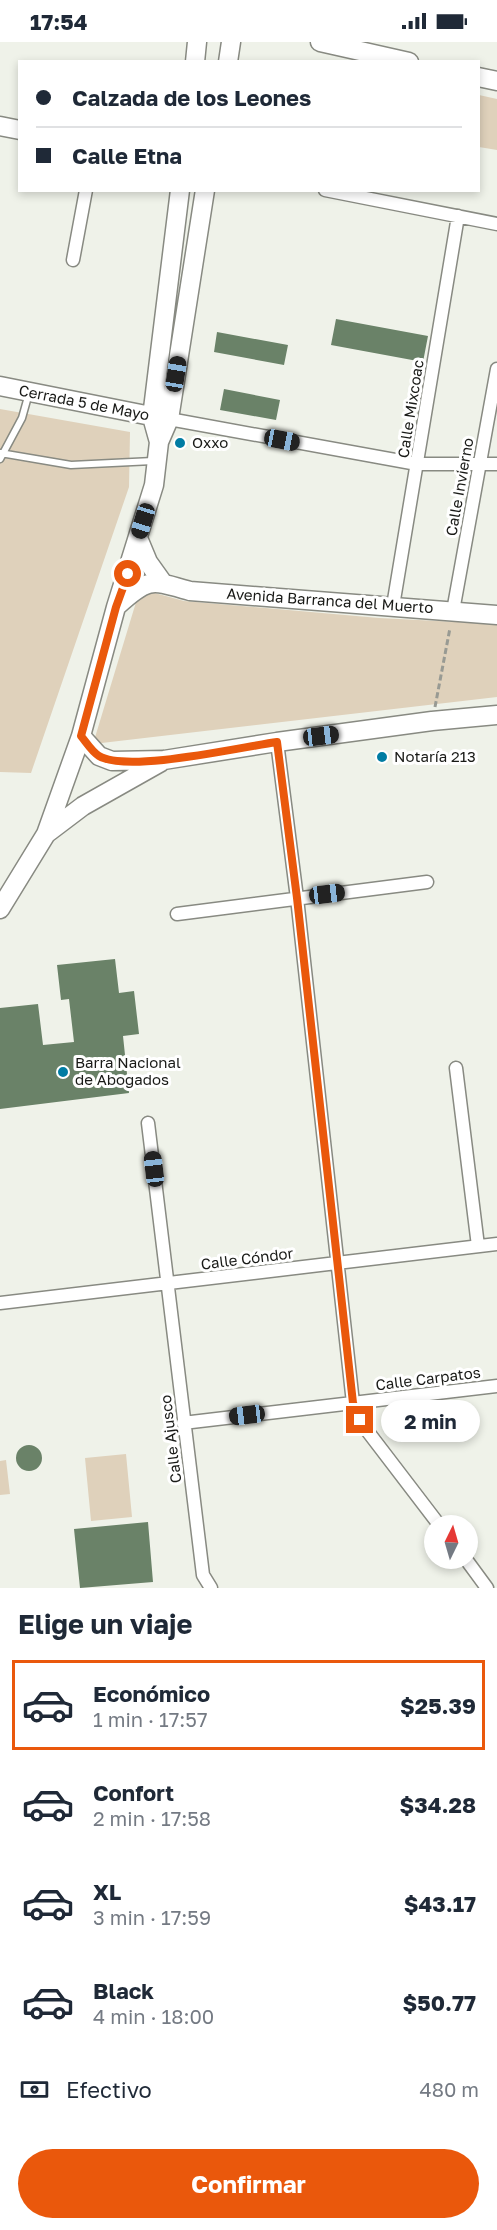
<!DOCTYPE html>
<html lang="es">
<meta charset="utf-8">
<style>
:root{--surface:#fff;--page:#f2f2f3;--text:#1f2937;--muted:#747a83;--line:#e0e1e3;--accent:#ea580c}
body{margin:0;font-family:"Golos Text",sans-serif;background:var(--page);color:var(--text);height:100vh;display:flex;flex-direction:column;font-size:22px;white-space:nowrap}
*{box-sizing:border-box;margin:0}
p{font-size:20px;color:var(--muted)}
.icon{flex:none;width:33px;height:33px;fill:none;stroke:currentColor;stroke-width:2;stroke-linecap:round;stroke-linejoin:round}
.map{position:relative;height:1546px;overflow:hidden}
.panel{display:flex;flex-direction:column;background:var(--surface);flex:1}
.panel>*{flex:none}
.hud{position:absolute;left:18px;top:18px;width:462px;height:132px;border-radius:0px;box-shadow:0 3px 9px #0003;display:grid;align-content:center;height:132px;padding:0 18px;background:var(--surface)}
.needle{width:39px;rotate:5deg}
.fabs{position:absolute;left:424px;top:1473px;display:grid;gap:12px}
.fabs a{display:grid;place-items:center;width:54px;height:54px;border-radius:50%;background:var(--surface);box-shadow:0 3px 9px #0003;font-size:30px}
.end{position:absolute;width:27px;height:27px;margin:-14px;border:8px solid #ea580c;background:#fff;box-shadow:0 0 0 3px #fff}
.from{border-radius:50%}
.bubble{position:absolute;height:42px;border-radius:21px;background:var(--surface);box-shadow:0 3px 9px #0003;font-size:20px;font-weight:700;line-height:42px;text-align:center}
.car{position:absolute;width:18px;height:36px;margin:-18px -9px;border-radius:8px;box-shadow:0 0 4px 2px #0007;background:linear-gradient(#222 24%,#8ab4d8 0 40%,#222 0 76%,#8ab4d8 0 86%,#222 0)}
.hud b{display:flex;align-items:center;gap:21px;height:57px;font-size:22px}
.hud b+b{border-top:2px solid var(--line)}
.hud i{width:15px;height:15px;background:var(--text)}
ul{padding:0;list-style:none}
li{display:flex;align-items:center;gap:18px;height:90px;margin:0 12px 9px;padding:0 6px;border:3px solid transparent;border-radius:0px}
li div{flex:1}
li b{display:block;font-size:22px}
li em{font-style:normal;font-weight:700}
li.current{border-color:var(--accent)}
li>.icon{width:54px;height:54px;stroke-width:1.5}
h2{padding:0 18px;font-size:27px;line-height:72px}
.pay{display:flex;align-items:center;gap:15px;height:66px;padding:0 18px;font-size:22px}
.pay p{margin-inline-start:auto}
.button{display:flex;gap:12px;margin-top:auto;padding:12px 18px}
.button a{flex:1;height:69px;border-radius:36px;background:var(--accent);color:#fff;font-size:24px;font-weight:700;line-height:69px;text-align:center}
.status{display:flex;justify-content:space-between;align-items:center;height:42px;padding:0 30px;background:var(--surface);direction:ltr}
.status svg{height:16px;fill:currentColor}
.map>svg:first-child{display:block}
.green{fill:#dfd1bb}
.building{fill:#6a8268}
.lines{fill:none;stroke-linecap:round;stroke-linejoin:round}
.lane-casing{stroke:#888a82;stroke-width:9}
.street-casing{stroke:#888a82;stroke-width:15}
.secondary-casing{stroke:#888a82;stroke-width:21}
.path{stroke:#989a93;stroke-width:3;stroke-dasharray:6 3;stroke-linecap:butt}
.lane{stroke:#fff;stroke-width:6}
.street{stroke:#fff;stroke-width:12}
.secondary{stroke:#fff;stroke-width:18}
.route{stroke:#ea580c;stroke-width:8}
.poi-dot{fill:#007ca3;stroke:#fff;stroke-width:2}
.labels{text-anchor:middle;stroke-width:6;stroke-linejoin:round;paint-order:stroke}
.street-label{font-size:15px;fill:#191a17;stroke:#fff}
.poi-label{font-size:15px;fill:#191a17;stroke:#fff;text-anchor:start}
</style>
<div class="status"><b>17:54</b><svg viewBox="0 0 49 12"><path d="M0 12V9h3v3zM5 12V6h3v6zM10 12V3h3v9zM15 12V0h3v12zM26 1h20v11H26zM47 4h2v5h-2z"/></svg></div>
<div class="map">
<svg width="497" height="1546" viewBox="0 0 497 1546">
<rect width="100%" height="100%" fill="#eff2e9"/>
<path class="green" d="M479,53L497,57V108L479,105Z
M0,367L130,390L129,445L31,731L0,730Z
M140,547L184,559L379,576L497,582V655L93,702Z
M126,1412L132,1475L91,1479L85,1416Z
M6,1418L10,1452L0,1453V1419Z"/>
<path class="building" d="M336,277L428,294L423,320L331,303Z
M217,290L288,303L284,323L214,310Z
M224,347L280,358L276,378L220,368Z
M115,917L119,951L134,949L139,992L123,994L129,1051L0,1067V966L38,962L43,1003L74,1000L69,957L61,958L57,923Z
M16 1416a13 13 0 1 1 26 0a13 13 0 1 1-26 0Z
M148,1480L153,1540L80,1546L74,1487Z"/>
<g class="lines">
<defs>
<path id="lane" d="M0,411L71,423L153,419
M0,417L22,376L29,351"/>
<path id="street" d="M325,148L497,182
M73,218L86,148
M169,377L417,422H497
M393,564L458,174
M453,569L497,327
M277,700L297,856L353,1361L359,1378L440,1484
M177,872L427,840
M456,1026L478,1204
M148,1081L203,1533L211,1546
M0,1261L497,1202
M183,1381L497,1344
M465,1516L487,1546"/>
<path id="secondary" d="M320,0L409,20
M195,20L197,0
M228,20L231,0
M478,35L497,39
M0,84L20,88
M0,344L161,376
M159,400L152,375L180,148
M138,496L148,520L163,541
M118,563C149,535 151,538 190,549L497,573
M81,694L99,714L112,719L164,718L277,700L432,679L497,673
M46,792L83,764L161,720
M0,867L46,792L81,694L116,565L154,443L159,400L169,377L205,148"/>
</defs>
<use href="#lane" class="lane-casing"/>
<use href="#street" class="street-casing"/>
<use href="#secondary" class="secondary-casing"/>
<path class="path" d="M435,665L450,586"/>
<use href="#lane" class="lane"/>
<use href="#street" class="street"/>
<use href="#secondary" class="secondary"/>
</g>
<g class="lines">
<path class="route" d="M128,532L116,565L81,694C86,700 92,710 99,714C128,731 241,705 277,700L297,856L353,1361L360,1378"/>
</g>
<g class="poi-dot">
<circle cx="180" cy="401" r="6"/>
<circle cx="382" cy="715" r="6"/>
<circle cx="63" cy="1030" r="6"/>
</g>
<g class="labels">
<g class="street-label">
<text transform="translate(84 361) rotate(11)" y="5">Cerrada 5 de Mayo</text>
<text transform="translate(411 367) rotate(-81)" y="5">Calle Mixcoac</text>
<text transform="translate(460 445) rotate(-80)" y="5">Calle Invierno</text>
<text transform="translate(330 559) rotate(4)" y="5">Avenida Barranca del Muerto</text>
<text transform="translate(247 1217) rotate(-7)" y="5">Calle Cóndor</text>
<text transform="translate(428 1337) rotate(-7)" y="5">Calle Carpatos</text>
<text transform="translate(171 1397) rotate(-97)" y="5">Calle Ajusco</text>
</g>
<g class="poi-label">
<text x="192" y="406">Oxxo</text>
<text x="394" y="720">Notaría 213</text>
<text x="75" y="1026">Barra Nacional<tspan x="75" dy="17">de Abogados</tspan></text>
</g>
</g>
</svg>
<div class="fabs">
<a><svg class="needle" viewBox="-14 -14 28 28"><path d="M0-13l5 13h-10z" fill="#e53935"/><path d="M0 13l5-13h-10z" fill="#747a83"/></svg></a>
</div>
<i class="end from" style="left:128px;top:532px"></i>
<i class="end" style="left:360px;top:1378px"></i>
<div class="bubble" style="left:381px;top:1358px;width:99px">2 min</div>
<i class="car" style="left:176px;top:332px;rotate:9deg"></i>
<i class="car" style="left:282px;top:398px;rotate:101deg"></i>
<i class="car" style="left:143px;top:479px;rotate:197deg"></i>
<i class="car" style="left:321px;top:694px;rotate:83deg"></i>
<i class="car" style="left:327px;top:852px;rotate:83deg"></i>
<i class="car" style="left:154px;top:1127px;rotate:353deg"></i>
<i class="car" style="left:247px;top:1373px;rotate:263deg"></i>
<div class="hud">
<b><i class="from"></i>Calzada de los Leones</b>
<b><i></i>Calle Etna</b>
</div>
</div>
<section class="panel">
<h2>Elige un viaje</h2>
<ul>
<li class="current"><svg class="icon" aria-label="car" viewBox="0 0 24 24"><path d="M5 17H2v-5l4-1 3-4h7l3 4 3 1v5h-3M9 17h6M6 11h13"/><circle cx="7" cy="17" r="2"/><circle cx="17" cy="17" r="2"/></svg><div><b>Económico</b><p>1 min · 17:57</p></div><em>$25.39</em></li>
<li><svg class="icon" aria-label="car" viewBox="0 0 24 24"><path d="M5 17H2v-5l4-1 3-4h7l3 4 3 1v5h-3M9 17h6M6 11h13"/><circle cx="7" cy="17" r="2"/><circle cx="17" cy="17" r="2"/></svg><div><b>Confort</b><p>2 min · 17:58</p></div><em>$34.28</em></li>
<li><svg class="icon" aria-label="car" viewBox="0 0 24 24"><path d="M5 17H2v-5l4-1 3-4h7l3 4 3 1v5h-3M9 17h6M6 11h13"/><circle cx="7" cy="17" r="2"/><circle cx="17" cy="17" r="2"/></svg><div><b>XL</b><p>3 min · 17:59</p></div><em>$43.17</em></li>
<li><svg class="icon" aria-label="car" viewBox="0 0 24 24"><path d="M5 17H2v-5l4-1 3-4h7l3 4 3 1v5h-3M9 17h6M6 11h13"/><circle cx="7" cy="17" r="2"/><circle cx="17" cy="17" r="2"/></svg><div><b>Black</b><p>4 min · 18:00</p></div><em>$50.77</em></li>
</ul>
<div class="pay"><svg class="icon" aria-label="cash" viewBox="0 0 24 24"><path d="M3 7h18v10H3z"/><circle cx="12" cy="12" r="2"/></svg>Efectivo<p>480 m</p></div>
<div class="button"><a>Confirmar</a></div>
</section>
